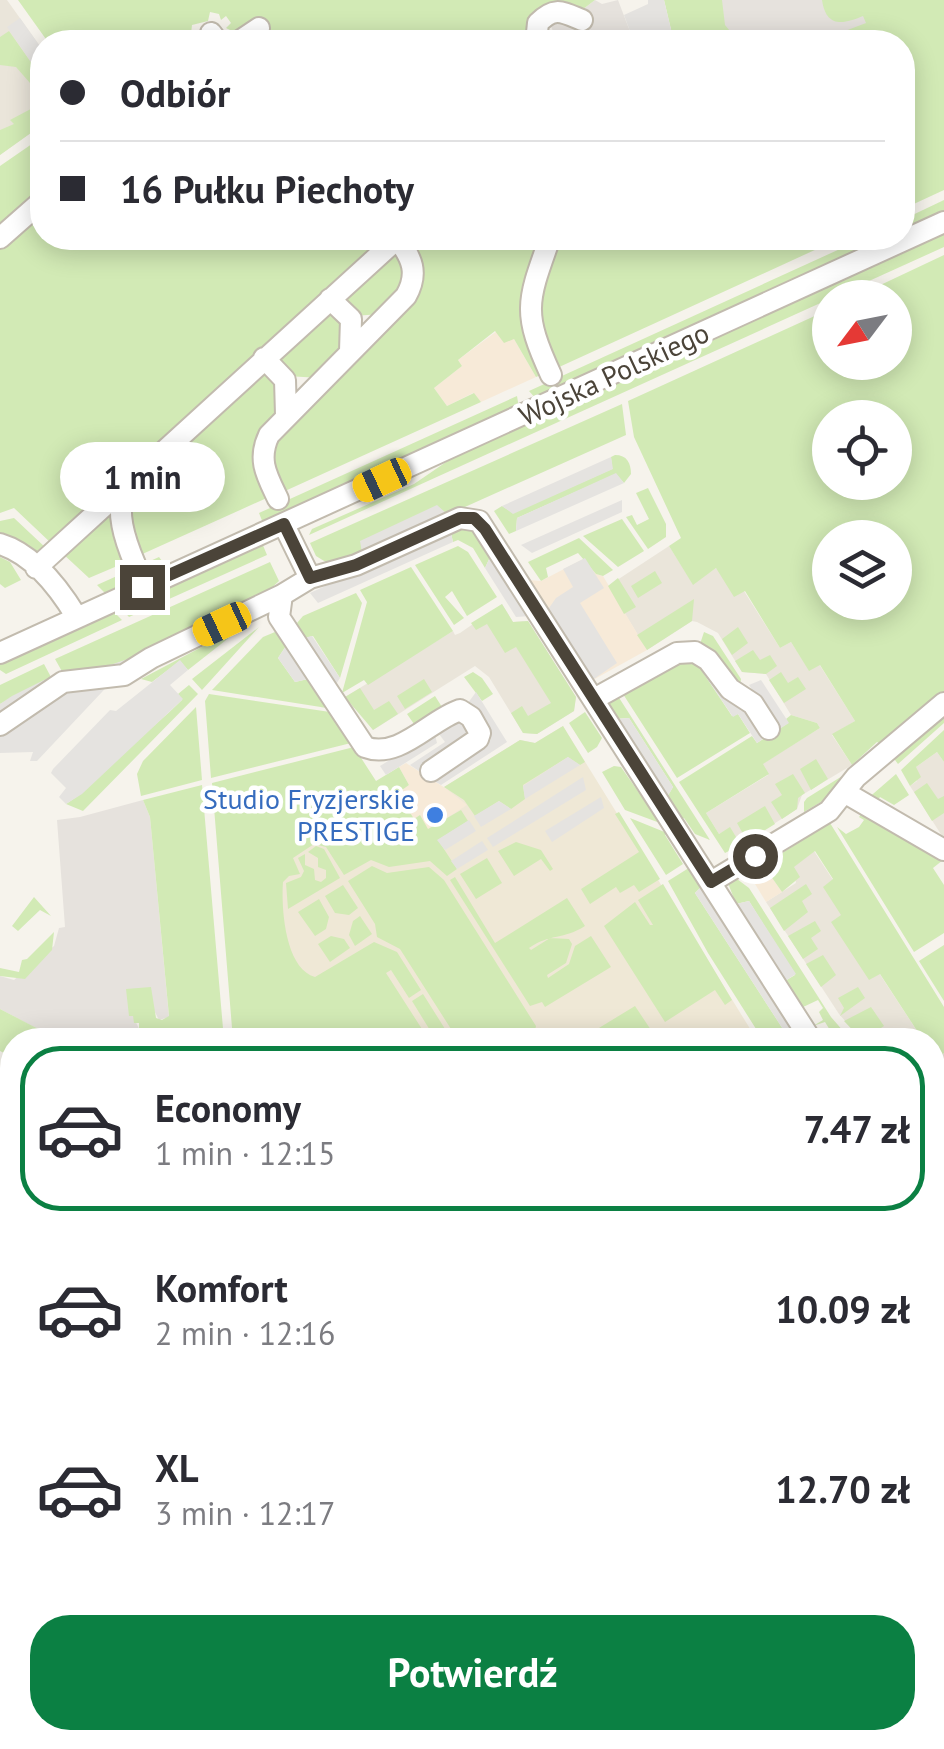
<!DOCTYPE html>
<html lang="pl">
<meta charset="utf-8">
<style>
:root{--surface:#fff;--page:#f2f2f3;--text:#2b2b33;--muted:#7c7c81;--line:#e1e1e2;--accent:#0b8043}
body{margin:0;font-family:"PT Sans",sans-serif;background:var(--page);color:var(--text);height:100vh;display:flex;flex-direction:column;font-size:38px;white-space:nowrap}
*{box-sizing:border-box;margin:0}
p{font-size:32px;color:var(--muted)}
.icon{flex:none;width:55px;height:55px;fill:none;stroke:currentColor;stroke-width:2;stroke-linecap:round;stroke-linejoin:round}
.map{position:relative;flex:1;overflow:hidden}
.drawer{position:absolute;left:0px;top:1028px;width:945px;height:722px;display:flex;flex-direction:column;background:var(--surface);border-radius:40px 40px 0 0;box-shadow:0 5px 25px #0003}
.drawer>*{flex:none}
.banner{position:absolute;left:30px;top:30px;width:885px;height:220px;border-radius:40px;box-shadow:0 5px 25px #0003;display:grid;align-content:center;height:220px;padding:0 30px;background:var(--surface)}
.needle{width:65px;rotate:238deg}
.tools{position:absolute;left:812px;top:280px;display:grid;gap:20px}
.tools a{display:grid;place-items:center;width:100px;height:100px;border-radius:50%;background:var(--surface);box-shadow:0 5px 25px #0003;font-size:50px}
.end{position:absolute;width:45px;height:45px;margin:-22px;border:12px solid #4b4439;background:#fff;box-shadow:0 0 0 5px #fff}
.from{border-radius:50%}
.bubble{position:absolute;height:70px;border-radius:35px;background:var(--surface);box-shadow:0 5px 25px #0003;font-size:32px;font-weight:800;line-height:70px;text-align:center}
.car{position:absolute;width:30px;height:60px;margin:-30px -15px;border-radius:12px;box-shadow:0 0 8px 2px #0007;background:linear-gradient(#f5c518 24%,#345 0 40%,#f5c518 0 76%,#345 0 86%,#f5c518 0)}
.banner b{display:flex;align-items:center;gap:35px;height:95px;font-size:38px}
.banner b+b{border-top:2px solid var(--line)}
.banner i{width:25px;height:25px;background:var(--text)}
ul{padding:18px 0 0;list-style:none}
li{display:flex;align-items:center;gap:30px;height:165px;margin:0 20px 15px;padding:0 10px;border:5px solid transparent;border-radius:40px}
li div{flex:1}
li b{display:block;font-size:38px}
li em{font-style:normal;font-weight:800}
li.active{border-color:var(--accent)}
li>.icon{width:90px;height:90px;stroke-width:1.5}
.cta{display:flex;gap:20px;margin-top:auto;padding:20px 30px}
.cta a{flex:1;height:115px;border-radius:40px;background:var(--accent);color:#fff;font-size:40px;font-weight:800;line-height:115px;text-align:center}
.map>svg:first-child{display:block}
.residential{fill:#eae5da}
.commercial{fill:#f7ead8}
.industrial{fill:#e6e2dd}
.education{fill:#efe8d6}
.green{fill:#d2eab5;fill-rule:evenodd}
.parking{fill:#e5e3e0}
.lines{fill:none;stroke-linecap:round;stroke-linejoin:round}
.street-casing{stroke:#c2bbae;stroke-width:24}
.secondary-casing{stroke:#d6c79b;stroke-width:31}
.street{stroke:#fff;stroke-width:20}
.secondary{stroke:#fff3cd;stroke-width:28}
.route{stroke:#4b4439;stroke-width:12}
.shop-dot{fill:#3f7fe0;stroke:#fff;stroke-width:4}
.labels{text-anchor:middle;stroke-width:9;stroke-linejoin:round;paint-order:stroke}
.street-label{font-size:28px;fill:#4b4439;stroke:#fff}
.shop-label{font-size:28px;fill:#366cbe;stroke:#fff;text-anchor:end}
</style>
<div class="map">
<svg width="944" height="1749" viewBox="0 0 944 1749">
<rect width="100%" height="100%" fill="#f6f3ec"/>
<path class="residential" d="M0,0H7L42,49V125L0,155Z
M669,546L693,584L716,568L744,591L780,648L791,642L809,670L819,664L855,721L832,735L852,765L802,795L797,809L741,845L730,828L719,834L706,813L768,775L762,764L820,728L817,723L791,715L766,674L742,672L718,633L697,622L692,621L647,650L608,586Z
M502,604L513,622L528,621L576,697L574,711L537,734L523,733L489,677L475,666L373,730L359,711L352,707L345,697L453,631L455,635L460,633Z
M937,752L944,762V839L910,786L917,781L916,767Z
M814,851L833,880L842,915L832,922L870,979L879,973L923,1040H862L839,1014L766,902L796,883L793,867Z
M944,1053V1117L938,1121L933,1115L932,1055L935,1058Z
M944,1175V1483L932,1465V1184Z
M472,1738H636L619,1749H479Z"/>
<path class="commercial" d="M497,331L514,339L536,377L481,402L473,393L447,406L434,388L462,366L458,360Z
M585,558L596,574L603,576L647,650L591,681L528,580L541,581Z
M406,763L464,800L468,805L428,830L400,810L391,796L409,785L399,767Z
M763,865L782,892L766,902L752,879L763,872L760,867Z
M0,1071L12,1076V1738H209L210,1749H0Z"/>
<path class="industrial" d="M595,0L602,4L618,0L634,42H557L549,21L578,13Z
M677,0H858L869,30L849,42H688Z
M143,800L150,817L169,1017L159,1020L153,1008L133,1016L140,1031L120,1033V1040H41L47,1034L0,1009V976L14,980L54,946L59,928L65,927L57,820L80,817Z"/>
<path class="education" d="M563,726L757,1040H287L275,851L347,805L428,830L467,805L444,787L520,740L535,743Z"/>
<path class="green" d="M18,0H595L578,13L563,8L532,42H221L220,39L230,40L232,31L226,28L231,23L226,16L221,20L219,14L210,12L208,21L192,25L191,34L196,36L191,42H48Z
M664,0H722L725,25L739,42H674Z
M822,0H944V190L903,209L902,42H816L866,23L863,16C842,25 826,27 822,0Z
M9,31L42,78V87L37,91L16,67L0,65V37Z
M42,103V125L0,155V130L14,124L10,120Z
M42,137V196L0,233V166Z
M944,200V213L903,233L902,220Z
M42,206V238H393L52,544L14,508L0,513V243Z
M944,233V247L309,535L312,529L414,484L452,458Z
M405,238H546L528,291L541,375L536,377L514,339L504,343L495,331L458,360L462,366L434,388L447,406L474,393L481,402L285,491L266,448L404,302Z
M553,238H841L557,368L532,312Z
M864,238H893L537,400L529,391Z
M394,247L409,278L382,314L353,316L339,296Z
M944,255V696L882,745L877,742L852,765L832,734L855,721L820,665L809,671L791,642L780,648L745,591L734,597L716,568L693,585L669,546L681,538L634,437L628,401L830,309V362H895V298L855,297ZM830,418H895V482H830ZM830,538H895V602H830Z
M329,306L346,319V348L320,378L287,376L271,359Z
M262,366L280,379L283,414L267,432L269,497L138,556L129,536L130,486Z
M517,396L519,408L263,523L259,513Z
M622,404L626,435L362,553L329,564L316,556L310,543Z
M615,455C627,455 631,463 631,474L624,483L616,474L517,518L516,531L509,534L494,511L502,506L513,513L612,469L611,457Z
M648,488L666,524V537L648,549L626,517L632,515L637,525L649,519L636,493Z
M115,499L129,561L89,578L62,553Z
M14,518L47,549L37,558L0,533V521Z
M622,519L644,551L618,567L583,536Z
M471,528L491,555L485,568L473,548L458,540L453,542L450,529Z
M579,538L613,570L603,576L596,574L578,553L546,568L548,577L541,581L528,562Z
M262,543L267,555L129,617L120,607Z
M458,546L468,552L497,597L467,616L452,591L445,597L464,618L454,625L415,565Z
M0,557L10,562L21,580L5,588L0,584Z
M159,557L162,561L127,585L106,594L97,585Z
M270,562L279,581L265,594C201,626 136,667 64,675L55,659Z
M411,567L453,631L368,685L364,680L342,693L367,602L360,590Z
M655,571L662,583L638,598L631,586Z
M618,578L636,607L624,614L608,586Z
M356,593L362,603L340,678L313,636L305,638L297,623L303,616Z
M694,599L692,621L647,650L637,635Z
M502,604L513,622L528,621L576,697L574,711L537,734L523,733L511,713L522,706L528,716L551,703L516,647L505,653L487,624L476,630L471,623Z
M113,611L122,620L6,674L0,670V664L6,660Z
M249,622L188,670L180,661L152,682L141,679Z
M259,627L202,690L192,679Z
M738,627L748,643L732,655L722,639Z
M275,632L286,646L278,658L295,682L308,679L327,708L212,690L263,637Z
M704,632L713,636L741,679L740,686L699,647Z
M753,650L760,660L770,655L777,666L766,674L742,672L735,661Z
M684,660L705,665L702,671L732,716L738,714L750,733L677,778L623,694Z
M44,664L52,679L0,704V685Z
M473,672L482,678L493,694L482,701L464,677Z
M781,672L788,683L798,677L806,689L784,703L769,680Z
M424,679L432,692L405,709L397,696Z
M189,685L198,694L83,811L66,804C90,789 106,767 127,749C146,732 165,717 182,700L178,694Z
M360,688L374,710L389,701L398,714L373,730L345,697Z
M616,693L710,840L695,834L684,818L679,820L666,799L673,787L629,718L615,719L607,707L611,696Z
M209,694L330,712L351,743L211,778L205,701Z
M435,696L442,707L414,724L407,714Z
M196,707L202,780L141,796L137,774L143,761Z
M585,712L602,738L597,747L588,753L569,723Z
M944,713V723L898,764L892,756Z
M791,715L817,723L820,728L763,764L769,774L706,813L719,834L730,827L741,845L725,853L679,782L752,736L757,743L788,723L786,719Z
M563,726L585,762L580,765L568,757L523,785L525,799L511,809L499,801L475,816L464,800L444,787L520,740L535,743Z
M944,730V762L937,752L916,767L921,777L910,786L901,770Z
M354,747L376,781L399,767L409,785L392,797L399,810L406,806L414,819L420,815L428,829L461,810L468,821L438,840L457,869L447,876L430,861L389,867L371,860L344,875L326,847L314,844L293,858L300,874L289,876L283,882C281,908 285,969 315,977L374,942L397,952L421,990L409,998L391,970L386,973L429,1040H233L212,783Z
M816,759L828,779L811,790L800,769Z
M614,766L621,767L660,823L625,810L602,772Z
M847,773L826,799L804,812V802L807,798Z
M793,774L805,793L798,798L797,809L782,819L771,802L782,795L775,784Z
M896,774L909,795L894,805L880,797L875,804L866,800Z
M927,783L938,799L944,796V813L932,821L914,792Z
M202,785L224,1040H133L125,1033L139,1031V1023H134L133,1016H129L126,989L151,987L156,1018L162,1020L169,1016L150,817L143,800Z
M765,806L775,824L747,841L737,823Z
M619,812L660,879L639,892L634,885L620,893L616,887L590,904L581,889L639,852L615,814Z
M862,813L929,848L943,860L933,868L944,885V933L914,952L837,827L846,834L859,827L864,820L859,817Z
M630,818L667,833L665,835L683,864L666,875Z
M830,823L944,1007V1053L935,1059L932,1040H923L880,974L869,980L831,922L841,915L823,887L833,879L815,851L794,867L800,877L782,892L763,865Z
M516,842L541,850L553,869L550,871L541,859L514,876L498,851Z
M316,846L324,849L340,878L288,909L286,883L301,877L304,871L298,858L305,854V865L314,869L315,880L321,882L326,878V870L318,867V858L308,852Z
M487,858L502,883L476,899L460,874Z
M372,866L387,873L429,867L444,880L536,1026L533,1040H458L400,949L377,937L375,924L348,881Z
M692,866L703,885L695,893L790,1040H763L708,953L668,881Z
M733,876L749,888L831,1017L851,1040H836L825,1022L813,1026L823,1020L819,1012L823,1008L818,1000L801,1008L785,981L795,975L749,901L736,904L728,883Z
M455,877L495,943L567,898L585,926C563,940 551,933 529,948L531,950L550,938L569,939L572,944L566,963L547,975L548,978L569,964L575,946L591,936L611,967L545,1007L542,1002L530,1006L450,880Z
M663,884L732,1000L725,1005L715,990L665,1022L604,926L635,902L650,925H653L638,900Z
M806,884L812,894L802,901L808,912L784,931L770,908Z
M343,885L358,908L349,915L335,913L325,896Z
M34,897L51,916L40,910L18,931L12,926Z
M319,899L329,917L326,929L315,936L298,912Z
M360,916L372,934L355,946L349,935L353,921Z
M815,921L821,931L811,938L818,949L803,959L788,936Z
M54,932L52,950L25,979L0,976V968L19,972L22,960L27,959Z
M331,936L344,939L350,948L330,962L318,944Z
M944,945V1001L919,961Z
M823,955L836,975L821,987L806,964Z
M858,987L865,998L840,1016L844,1008L838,998Z
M423,994L452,1040H436L412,1001Z
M635,1006L651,1030L635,1040L599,1039L594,1031Z
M871,1007L884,1026L862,1040L844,1021Z
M0,1009L48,1034L41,1040H12V1057L0,1051Z
M944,1243V1301L933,1308V1250Z
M944,1314V1383L933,1366L932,1322Z
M944,1583V1624L933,1631V1591Z
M226,1738H439L446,1749H227Z
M567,1738H627L609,1749H529Z
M710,1738H744L739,1749H693Z"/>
<path class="parking" d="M648,0H664L674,42H634L624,15L648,4Z
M20,18L42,49V78L7,27Z
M611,457L613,469L513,514L502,506Z
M616,473L624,483L516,531L517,518Z
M622,500V512L532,553L521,545Z
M437,505L447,514L362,553L360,541Z
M450,529L453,542L318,603L310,593Z
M491,555L530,616L516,617L485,568Z
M585,558L604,588L580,603L617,663L591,681L550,615L549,608L556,598L573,587L563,569Z
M312,636L340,678L333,689L299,639Z
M286,646L308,679L295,682L278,658Z
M149,652L118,675L37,761H30L33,752L0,753V704L12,696L44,680L89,672Z
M180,660L188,670L170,685L183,699L82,794L66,804L59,797L66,788L51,773L53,769L110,710L116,711Z
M705,665L716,674L741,711L746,709L764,738L757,743L738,714L733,717L702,671Z
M761,680L789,723L778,730L749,685Z
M476,692L507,742L441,785L431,779L491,740L468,703Z
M461,716L475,737L419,771L410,765L445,742L439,734L435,735L437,743L386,775L380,766Z
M629,718L673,787L666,799L615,719Z
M568,757L580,765L525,799L523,786Z
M583,777L586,790L493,847L487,838Z
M601,797L604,808L552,842L545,831Z
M499,801L511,809L481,827L474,816Z
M469,820L476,831L445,850L437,840Z
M482,841L488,850L457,869L451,861Z
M703,885L803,1040H790L695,893Z
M749,901L796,974L785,981L736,904Z
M115,1738H206L205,1749H114Z
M636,1738H710L693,1749H619Z"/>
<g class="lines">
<defs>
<path id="street" d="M211,33L218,42
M238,42L259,28
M536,42L538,23C555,6 562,12 582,20
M0,238L42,201
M550,238C527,302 522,312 551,375
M330,299L351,319L350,351
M264,358L285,380L286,415
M124,485C116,513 124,538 135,564
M278,499C267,476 257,460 269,435L406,296C419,273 412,258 397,238
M284,525L310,578L356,565L460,518L479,521L811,1040
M0,544C33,554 59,588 76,616
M36,568L398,238
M310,578L282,595L279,617L365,747C399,760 430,720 460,710L471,717L480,733L478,739L431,771
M0,653L944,222
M594,699L677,653L695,652L708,660L730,689L753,704L769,729
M0,725L63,682L124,675L151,658L282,595
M844,792L944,850
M711,882L829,811L856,777L944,703
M932,1161L944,1157
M932,1188L944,1185
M932,1474L944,1491
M461,1738L469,1749
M772,1738L779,1749
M656,1749L674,1738"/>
<path id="secondary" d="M932,1672L944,1665
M932,1714L944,1707
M809,1749L827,1738
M875,1749L894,1738"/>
</defs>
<use href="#street" class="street-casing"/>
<use href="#secondary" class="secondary-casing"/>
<use href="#street" class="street"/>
<use href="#secondary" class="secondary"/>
</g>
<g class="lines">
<path class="route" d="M142,587L284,524L310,578L356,565L460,518H474L485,529L711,882L755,856"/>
</g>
<circle class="shop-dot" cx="435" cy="815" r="10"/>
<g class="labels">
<g class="street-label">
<text transform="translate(614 374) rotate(-25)" y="10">Wojska Polskiego</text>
</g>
<g class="shop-label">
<text x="415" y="809">Studio Fryzjerskie<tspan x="415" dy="32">PRESTIGE</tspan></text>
</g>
</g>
</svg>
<div class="tools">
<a><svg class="needle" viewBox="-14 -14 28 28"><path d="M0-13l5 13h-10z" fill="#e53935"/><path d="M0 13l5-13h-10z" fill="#7c7c81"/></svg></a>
<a><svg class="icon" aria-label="locate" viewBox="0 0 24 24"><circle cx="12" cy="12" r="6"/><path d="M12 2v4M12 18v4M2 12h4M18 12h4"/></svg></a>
<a><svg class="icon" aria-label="layers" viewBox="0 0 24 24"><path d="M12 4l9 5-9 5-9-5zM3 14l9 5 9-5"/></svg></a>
</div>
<i class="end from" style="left:755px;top:856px"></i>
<i class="end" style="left:142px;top:587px"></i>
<div class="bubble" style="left:60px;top:442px;width:165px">1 min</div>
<i class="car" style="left:382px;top:480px;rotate:245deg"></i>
<i class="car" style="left:222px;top:624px;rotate:245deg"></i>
<div class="banner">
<b><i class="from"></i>Odbiór</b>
<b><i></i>16 Pułku Piechoty</b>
</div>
<section class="drawer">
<ul>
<li class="active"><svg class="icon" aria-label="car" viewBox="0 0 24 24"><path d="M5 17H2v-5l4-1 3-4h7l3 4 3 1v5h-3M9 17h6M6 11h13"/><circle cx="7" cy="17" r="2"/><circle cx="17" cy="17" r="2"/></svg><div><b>Economy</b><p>1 min · 12:15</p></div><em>7.47 zł</em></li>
<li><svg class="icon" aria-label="car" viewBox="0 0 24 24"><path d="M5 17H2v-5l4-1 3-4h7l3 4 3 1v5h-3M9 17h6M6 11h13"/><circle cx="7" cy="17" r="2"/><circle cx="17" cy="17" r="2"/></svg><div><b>Komfort</b><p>2 min · 12:16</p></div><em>10.09 zł</em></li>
<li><svg class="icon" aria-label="car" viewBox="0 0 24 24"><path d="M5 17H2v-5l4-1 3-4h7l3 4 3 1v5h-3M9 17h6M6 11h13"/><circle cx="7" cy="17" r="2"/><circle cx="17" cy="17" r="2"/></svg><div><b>XL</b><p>3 min · 12:17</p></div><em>12.70 zł</em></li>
</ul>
<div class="cta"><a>Potwierdź</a></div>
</section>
</div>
